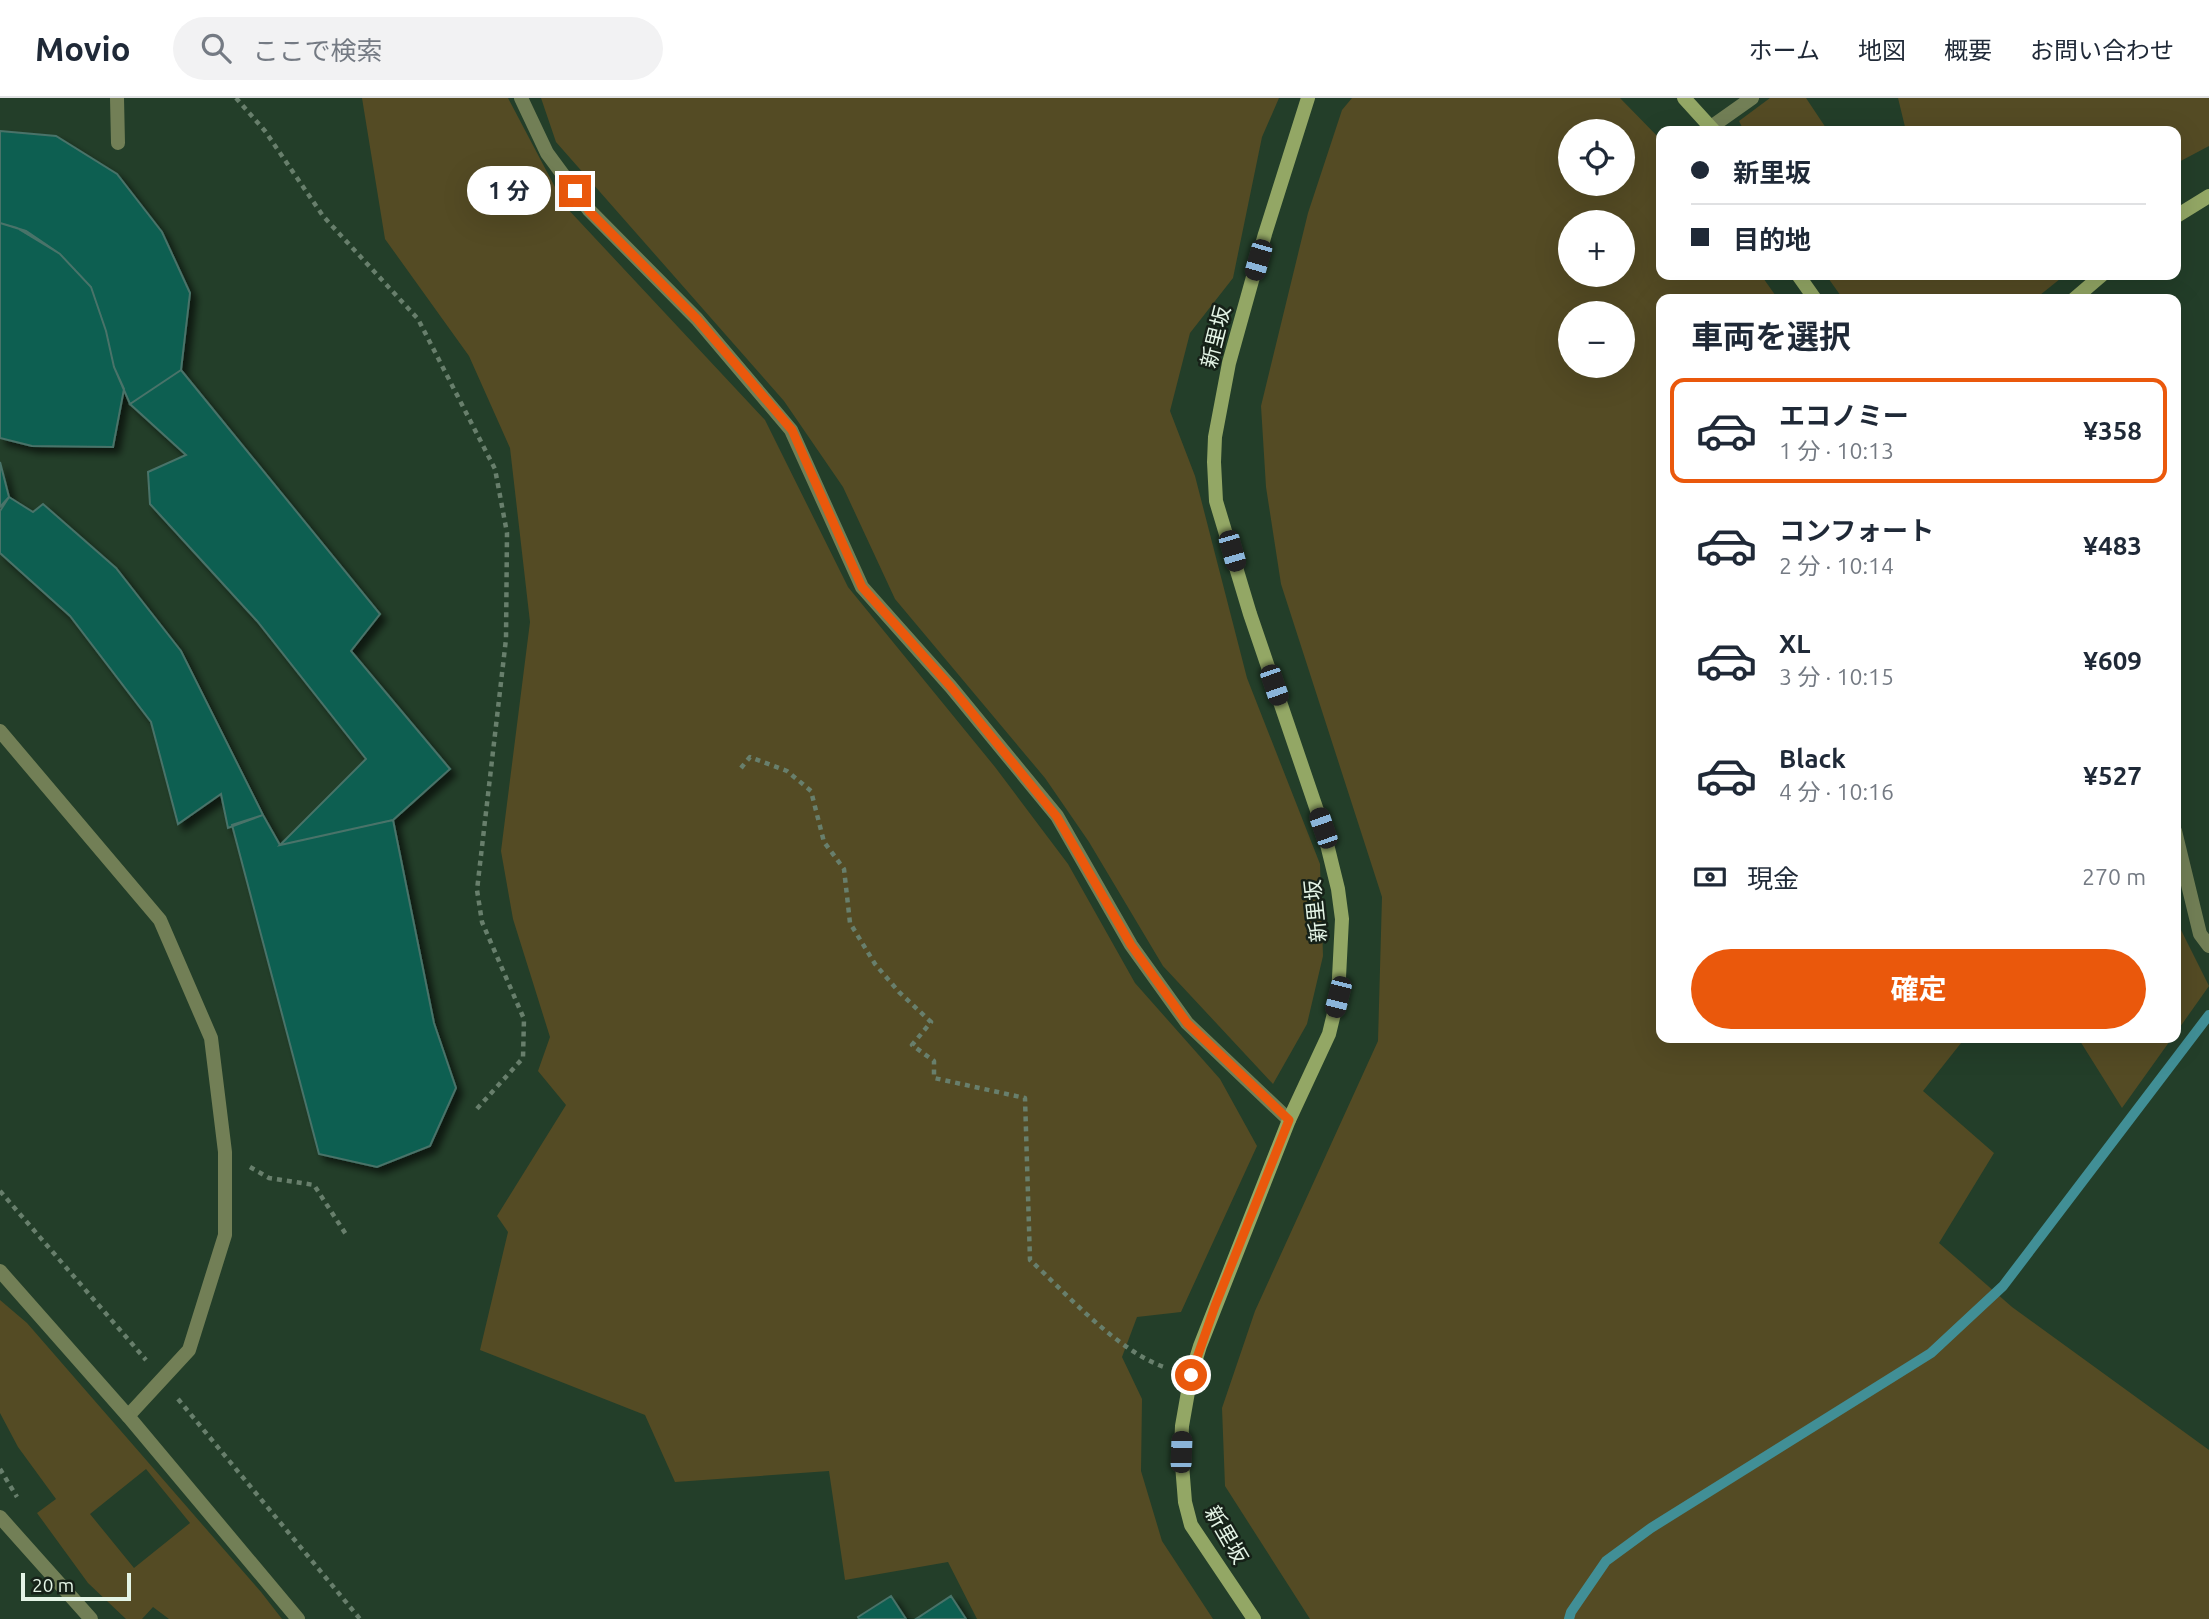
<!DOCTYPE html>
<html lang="ja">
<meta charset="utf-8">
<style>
:root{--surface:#fff;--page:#f2f2f3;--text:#1f2937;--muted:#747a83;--line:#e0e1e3;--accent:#ea580c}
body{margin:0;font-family:Ubuntu,"Noto Sans JP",sans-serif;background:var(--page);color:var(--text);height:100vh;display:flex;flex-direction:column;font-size:26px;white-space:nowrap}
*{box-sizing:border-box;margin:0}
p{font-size:23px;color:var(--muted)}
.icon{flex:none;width:38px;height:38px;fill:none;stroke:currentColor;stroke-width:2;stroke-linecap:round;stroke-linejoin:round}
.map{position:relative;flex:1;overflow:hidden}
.panel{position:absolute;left:1656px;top:196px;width:525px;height:749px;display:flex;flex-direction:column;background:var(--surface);border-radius:14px;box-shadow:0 7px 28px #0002}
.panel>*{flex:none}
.hud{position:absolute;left:1656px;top:28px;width:525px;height:154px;border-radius:14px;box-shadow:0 7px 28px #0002;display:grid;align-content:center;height:154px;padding:0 35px;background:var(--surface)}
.buttons{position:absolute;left:1558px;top:21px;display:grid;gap:14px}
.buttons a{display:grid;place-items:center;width:77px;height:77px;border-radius:50%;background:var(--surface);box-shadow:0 7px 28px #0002;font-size:35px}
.scale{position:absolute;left:21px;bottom:18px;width:110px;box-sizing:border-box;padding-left:7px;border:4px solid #e4f4e6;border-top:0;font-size:19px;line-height:24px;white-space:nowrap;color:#e4f4e6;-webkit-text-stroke:5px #162118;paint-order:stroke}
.end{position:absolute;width:32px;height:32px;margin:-16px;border:9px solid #ea580c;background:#fff;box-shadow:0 0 0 4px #fff}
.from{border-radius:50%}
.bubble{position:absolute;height:49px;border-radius:24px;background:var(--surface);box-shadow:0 7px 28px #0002;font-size:23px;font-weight:700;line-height:49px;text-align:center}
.car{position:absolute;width:21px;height:42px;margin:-21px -10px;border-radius:9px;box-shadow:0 0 5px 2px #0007;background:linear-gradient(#222 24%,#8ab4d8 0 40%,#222 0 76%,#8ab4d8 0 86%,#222 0)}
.hud b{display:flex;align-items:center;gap:24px;height:66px;font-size:26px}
.hud b+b{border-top:2px solid var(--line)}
.hud i{width:18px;height:18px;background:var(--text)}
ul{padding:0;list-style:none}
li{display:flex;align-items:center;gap:21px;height:105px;margin:0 14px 10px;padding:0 21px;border:4px solid transparent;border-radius:14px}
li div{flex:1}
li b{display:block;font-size:26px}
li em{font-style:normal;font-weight:700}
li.on{border-color:var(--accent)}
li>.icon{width:63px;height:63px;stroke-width:1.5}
h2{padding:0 35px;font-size:32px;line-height:84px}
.pay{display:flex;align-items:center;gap:18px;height:77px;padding:0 35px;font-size:26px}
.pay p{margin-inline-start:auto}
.action{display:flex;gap:14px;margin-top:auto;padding:14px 35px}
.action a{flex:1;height:80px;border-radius:42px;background:var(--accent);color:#fff;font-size:28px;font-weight:700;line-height:80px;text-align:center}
header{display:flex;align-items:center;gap:42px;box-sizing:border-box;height:98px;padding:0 35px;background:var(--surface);border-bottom:2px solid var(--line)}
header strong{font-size:33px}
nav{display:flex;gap:38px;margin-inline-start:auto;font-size:24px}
.search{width:490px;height:63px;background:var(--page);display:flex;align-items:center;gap:18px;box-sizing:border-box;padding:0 24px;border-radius:38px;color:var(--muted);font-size:26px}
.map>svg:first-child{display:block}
.green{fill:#544b24;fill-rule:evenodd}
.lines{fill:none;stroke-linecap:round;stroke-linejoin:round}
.stream{stroke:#418f96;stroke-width:10}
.building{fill:#0d5f51;stroke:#497369;stroke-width:2;filter:url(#shadow)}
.path{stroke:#687f6c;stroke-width:4.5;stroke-dasharray:5 5;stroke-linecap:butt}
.service{stroke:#727f56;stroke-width:14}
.minor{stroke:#727f56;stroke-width:14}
.tertiary{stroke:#727f56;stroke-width:14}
.secondary{stroke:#93a765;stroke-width:14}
.route{stroke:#ea580c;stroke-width:9}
.labels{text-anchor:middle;stroke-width:5;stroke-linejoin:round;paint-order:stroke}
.street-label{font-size:21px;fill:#e4f4e6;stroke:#162118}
</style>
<header>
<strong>Movio</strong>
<div class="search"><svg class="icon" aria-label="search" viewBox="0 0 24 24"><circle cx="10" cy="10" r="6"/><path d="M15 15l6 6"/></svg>ここで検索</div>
<nav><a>ホーム</a><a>地図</a><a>概要</a><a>お問い合わせ</a></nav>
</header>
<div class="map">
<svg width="2209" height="1521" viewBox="0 0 2209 1521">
<defs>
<filter id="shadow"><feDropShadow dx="6" dy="6" stdDeviation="3.5" flood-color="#0009"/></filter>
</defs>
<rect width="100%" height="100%" fill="#233e29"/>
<path class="green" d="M362,0H508L565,108L765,322L848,489L995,669L1068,766L1135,885L1220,981L1257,1048L1181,1214L1137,1219L1122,1259L1142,1301L1141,1373L1162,1443L1213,1521H977L948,1464L845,1482L829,1373L675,1384L645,1317L480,1252L508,1134L497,1118L566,1007L538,973L550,939L513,821L501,753L530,524L510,350L469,258L385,141Z
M541,0H1279L1262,39L1233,180L1190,235L1170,313L1195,378L1247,580L1320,766L1323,858L1307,926L1273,986L1163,868L1089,744L1045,680L895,501L843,389L784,303L556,44Z
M1352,0H1620L1661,42V177H1761L1778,201H1661V940H1965L1923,993L1994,1055L1939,1145L2012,1209L2209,1352V1521H1310L1225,1388L1222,1310L1255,1213L1378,943L1382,799L1281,486L1266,389L1261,308L1308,115L1342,12ZM1622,33V86H1570V33ZM1570,124H1622V177H1570ZM1622,215V268H1570V215Z
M1770,0H1806L1828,33H1744L1739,23Z
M1898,0H2209V48L2175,66V33H1906Z
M1826,177H2065L2035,201H1843Z
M2175,820L2209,888L2175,936Z
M2073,940H2172L2122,1010L2080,943Z
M0,1202L27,1225L261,1494L282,1521H169L153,1509L142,1521H126L88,1485L37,1415L56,1401L18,1349L0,1315ZM146,1371L190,1425L134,1470L90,1416Z"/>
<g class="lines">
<path class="stream" d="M1569,1521L1571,1514L1606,1463L1651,1430L1931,1255L2003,1188L2209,917"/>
</g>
<path class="building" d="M0,33L56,38L117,76L162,134L190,195L181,272L130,306L114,269L106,233L91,189L60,156L26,133L0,125Z
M0,125L17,130L60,156L91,189L106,233L114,269L124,291L113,349L32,348L0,340Z
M181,272L380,516L351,553L450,671L393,722L280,747L366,661L257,523L150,406L148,374L186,357L130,306Z
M0,364L9,399L0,409Z
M9,399L33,414L43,406L116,470L181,553L263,717L228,730L221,696L178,726L151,624L70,518L0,455V413Z
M263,717L280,747L393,722L434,925L456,990L430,1048L377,1069L319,1056L232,727Z
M891,1498L906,1521H859L858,1519Z
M951,1498L966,1521H916Z"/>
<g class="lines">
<path class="path" d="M236,0L265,33L323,118L418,221L495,371L507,435L506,541L477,792L482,824L524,921L523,960L474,1014
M741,670L750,659L787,673L811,693L824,744L844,771L850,825L875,866L899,894L931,924L912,947L934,963V980L1025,1000L1030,1162C1067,1196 1119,1255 1167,1270
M250,1069L269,1080L314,1087L347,1138
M0,1093L146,1262
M178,1301L360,1521
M0,1371L17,1399"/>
<path class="service" d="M521,0L547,55L589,112L697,221L791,332L862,489L951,589L1057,718L1131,847L1187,925L1289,1022
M0,633L160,822L211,940L225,1054V1137L189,1252L128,1318
M0,1419L91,1521"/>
<path class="minor" d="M117,0L118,45
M1711,29L1752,0
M2175,733L2200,836L2209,848"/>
<path class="tertiary" d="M0,1173L128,1318L298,1521"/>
<path class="secondary" d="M1684,0L1714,33
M2175,119L2209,98
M1798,177L1815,201
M2074,201L2102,177
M1254,1521L1191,1427L1185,1404L1181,1354L1182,1328L1191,1277L1200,1248L1289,1022L1329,936L1338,899L1342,821L1338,791L1323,730L1250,516L1216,403L1214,364L1215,339L1229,265L1265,136L1308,0"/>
</g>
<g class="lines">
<path class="route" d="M575,93L589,113L697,221L792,332L862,489L951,589L1057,719L1131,847L1187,925L1289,1022L1215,1208L1191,1277"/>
</g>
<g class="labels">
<g class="street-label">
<text transform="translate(1216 239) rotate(-76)" y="7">新里坂</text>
<text transform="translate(1316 813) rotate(-96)" y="7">新里坂</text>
<text transform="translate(1226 1437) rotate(60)" y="7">新里坂</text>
</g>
</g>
</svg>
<div class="buttons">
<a><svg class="icon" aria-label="locate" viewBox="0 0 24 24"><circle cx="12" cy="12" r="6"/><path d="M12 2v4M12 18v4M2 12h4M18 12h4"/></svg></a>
<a>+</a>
<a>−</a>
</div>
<div class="scale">20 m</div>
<i class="end from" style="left:1191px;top:1277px"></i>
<i class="end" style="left:575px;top:93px"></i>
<div class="bubble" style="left:467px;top:68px;width:84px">1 分</div>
<i class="car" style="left:1258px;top:162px;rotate:196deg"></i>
<i class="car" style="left:1232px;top:453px;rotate:164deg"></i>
<i class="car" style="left:1274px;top:587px;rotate:161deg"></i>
<i class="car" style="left:1323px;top:730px;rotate:341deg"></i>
<i class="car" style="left:1338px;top:899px;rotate:194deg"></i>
<i class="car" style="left:1181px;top:1354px;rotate:2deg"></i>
<div class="hud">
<b><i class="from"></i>新里坂</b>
<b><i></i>目的地</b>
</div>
<section class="panel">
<h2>車両を選択</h2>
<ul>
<li class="on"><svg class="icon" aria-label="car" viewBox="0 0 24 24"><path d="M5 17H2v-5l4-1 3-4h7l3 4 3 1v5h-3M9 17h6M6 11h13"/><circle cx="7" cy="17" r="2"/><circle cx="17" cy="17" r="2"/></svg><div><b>エコノミー</b><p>1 分 · 10:13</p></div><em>¥358</em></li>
<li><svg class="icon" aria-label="car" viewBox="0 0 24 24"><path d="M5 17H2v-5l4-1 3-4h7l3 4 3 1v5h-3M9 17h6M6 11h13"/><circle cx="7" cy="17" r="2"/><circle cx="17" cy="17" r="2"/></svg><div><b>コンフォート</b><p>2 分 · 10:14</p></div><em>¥483</em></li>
<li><svg class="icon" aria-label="car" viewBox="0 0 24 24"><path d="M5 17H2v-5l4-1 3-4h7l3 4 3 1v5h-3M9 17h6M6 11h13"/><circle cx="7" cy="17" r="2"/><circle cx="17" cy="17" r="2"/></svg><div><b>XL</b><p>3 分 · 10:15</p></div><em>¥609</em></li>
<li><svg class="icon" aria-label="car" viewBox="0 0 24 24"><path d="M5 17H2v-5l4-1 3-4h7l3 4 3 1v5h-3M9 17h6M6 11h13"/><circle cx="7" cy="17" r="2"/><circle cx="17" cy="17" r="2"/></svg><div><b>Black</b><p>4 分 · 10:16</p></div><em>¥527</em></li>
</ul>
<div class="pay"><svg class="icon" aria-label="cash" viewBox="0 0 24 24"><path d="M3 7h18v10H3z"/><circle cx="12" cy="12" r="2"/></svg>現金<p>270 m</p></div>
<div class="action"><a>確定</a></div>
</section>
</div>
